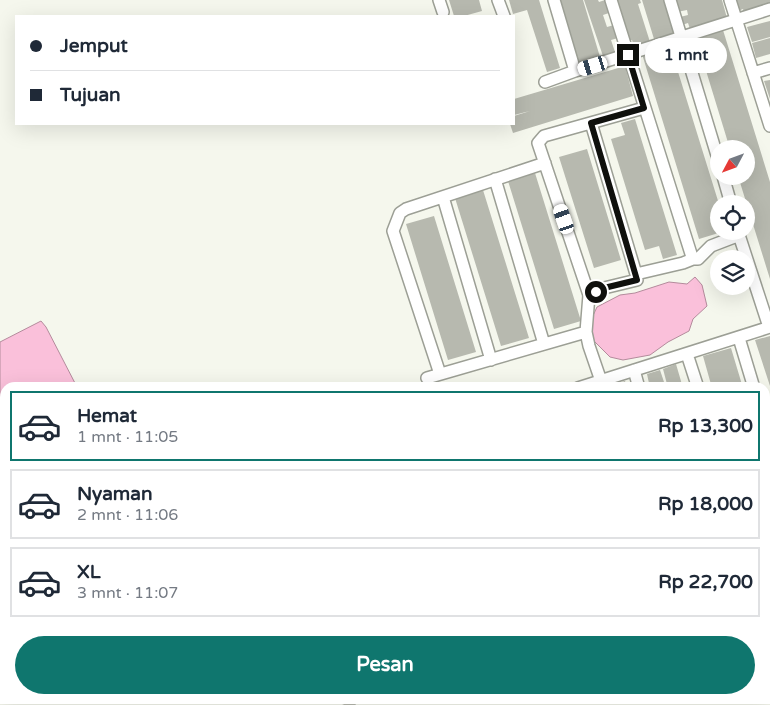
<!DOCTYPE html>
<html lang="id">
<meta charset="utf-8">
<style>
:root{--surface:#fff;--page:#f6f6f7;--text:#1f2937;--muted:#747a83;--line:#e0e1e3;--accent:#0f766e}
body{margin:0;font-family:"Varela Round",sans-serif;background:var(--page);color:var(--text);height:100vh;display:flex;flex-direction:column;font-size:19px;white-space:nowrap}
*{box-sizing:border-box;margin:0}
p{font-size:16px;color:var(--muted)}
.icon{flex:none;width:28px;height:28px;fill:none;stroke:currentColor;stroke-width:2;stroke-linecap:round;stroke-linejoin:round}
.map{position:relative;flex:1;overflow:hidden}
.sheet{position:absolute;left:0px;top:382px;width:770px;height:322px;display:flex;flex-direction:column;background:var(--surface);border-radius:15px 15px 0 0;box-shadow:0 5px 20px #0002}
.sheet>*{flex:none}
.banner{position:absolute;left:15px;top:15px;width:500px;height:110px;border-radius:0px;box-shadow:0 5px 20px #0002;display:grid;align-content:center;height:110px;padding:0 15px;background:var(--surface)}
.needle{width:32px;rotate:229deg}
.tools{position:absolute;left:710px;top:140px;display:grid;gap:10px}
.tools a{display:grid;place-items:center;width:45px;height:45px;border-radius:50%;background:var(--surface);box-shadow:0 5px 20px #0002;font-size:25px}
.end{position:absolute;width:22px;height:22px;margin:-11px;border:6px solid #0f100d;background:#fff;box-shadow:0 0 0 2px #fff}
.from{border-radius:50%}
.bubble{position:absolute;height:35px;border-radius:18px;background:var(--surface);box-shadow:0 5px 20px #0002;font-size:16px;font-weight:700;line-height:35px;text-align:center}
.car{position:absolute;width:15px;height:30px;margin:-15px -8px;border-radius:6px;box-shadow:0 0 4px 1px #0007;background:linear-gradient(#fff 24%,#345 0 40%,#fff 0 76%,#345 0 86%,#fff 0)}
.banner b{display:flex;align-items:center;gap:18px;height:48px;font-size:19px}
.banner b+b{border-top:1px solid var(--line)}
.banner i{width:12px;height:12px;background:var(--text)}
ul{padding:9px 0 0;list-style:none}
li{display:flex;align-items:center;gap:15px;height:70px;margin:0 10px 8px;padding:0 5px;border:2px solid var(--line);border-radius:0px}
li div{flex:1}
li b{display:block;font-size:19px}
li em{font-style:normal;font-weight:700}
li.selected{border-color:var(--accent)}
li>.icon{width:45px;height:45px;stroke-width:1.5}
.button{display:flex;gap:10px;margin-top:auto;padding:10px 15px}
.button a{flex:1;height:58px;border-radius:30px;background:var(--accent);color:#fff;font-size:20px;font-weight:700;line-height:58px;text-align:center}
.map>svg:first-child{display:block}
.water{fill:#fac0da;stroke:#b48b9c}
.building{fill:#b7b9af}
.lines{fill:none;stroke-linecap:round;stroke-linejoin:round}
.street-casing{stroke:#9c9f95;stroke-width:14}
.street{stroke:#fff;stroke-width:11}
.route{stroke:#0f100d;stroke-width:6}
</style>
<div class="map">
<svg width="770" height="705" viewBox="0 0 770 705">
<rect width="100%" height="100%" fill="#f5f7ed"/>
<path class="water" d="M695,277L702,285L707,306L693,319L689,331L668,342L650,355L623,360L610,357L594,341L590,322L597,307L620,295L635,293L669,282L687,284Z
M41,321L46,327L77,387L5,388V474L0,454V342Z"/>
<path class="building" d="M449,0H479L482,11L464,16H454Z
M509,0H539L560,68L547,72L527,10L513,14Z
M559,0H583L600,57L578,63Z
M584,0H598L599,2L605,0L609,13L603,15L607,27L614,25L618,38L611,40L615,52L603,56Z
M617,0H640L641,3L638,4L650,42L634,47L632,40L628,42L625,34L628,33Z
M642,0H664L675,33L654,39Z
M673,0H722L727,18L690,29L688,23L682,25L680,17L688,15L687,10L677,12Z
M735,0H770V6L744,13L743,9L738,11Z
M770,21V37L752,42L747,27Z
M723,30L770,182V279L738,176H746V149H730L696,38Z
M770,38V54L756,58L752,43Z
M670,46L719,204V231H725L699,239L642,54Z
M625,66L633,96L513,133L510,124H514V116L530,111L514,115V99Z
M770,80V99L764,81Z
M635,119L677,255L663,259L659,246L645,250L611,139L625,135L621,123Z
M587,149L621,260L594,268L559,157Z
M535,173L581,321L554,329L508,181Z
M483,190L529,338L501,346L455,198Z
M434,216L476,352L448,360L406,224Z
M770,336V386L755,340Z
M731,348L743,388H712L703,356Z
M676,364L683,388H668L663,369Z
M660,370L666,388H650L647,374Z
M625,381L627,388H612L611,385Z
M765,462L770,477L769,574L765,559Z
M353,700L356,705H342Z"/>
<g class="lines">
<defs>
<path id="street" d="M439,0L443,12
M498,0L504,16
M554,0L575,71
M611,0L692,257L694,259H698L711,246L737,236L740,231
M670,0L719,162
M730,0L770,126
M753,73L770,68
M545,82L575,71L770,9
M591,123L636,274
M723,176L731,204
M495,179L544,344
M443,197L491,360
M739,235L769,327
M589,295L604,288L637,280L636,274L683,263L693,259
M739,338L754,388
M687,354L698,388
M634,370L639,388
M440,374L393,231L400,213L406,209L545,163
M427,378L586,332
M601,381L589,346L586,332L589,295L538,143L544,136L644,108
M578,388L770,327
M765,421L770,437
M765,605L770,622
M765,636L770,638"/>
</defs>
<use href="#street" class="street-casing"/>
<use href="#street" class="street"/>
</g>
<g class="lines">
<path class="route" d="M596,292L604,288L637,280L591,123L644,108L628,55"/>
</g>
</svg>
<div class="tools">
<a><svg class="needle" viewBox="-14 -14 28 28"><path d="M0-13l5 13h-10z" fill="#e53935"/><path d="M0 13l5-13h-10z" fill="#747a83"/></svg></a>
<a><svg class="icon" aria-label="locate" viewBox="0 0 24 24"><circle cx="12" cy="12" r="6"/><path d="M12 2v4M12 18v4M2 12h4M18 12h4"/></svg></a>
<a><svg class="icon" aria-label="layers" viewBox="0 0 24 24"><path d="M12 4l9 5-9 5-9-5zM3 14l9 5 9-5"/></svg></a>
</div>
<i class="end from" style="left:596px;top:292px"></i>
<i class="end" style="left:628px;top:55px"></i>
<div class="bubble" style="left:645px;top:38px;width:82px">1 mnt</div>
<i class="car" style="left:593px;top:66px;rotate:253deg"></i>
<i class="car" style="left:564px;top:219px;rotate:341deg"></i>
<div class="banner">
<b><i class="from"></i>Jemput</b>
<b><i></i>Tujuan</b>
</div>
<section class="sheet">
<ul>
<li class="selected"><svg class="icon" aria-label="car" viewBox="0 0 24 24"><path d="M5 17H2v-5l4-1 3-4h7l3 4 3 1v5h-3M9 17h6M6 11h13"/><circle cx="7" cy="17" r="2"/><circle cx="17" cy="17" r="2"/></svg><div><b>Hemat</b><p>1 mnt · 11:05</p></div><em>Rp 13,300</em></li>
<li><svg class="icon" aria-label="car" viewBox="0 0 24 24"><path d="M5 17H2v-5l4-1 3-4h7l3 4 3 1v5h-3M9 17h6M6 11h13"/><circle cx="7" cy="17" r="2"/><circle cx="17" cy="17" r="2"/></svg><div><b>Nyaman</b><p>2 mnt · 11:06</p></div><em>Rp 18,000</em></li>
<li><svg class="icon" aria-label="car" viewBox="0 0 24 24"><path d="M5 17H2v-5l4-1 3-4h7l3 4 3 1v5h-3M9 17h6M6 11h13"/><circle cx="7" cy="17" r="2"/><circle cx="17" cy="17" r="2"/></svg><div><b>XL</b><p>3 mnt · 11:07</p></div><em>Rp 22,700</em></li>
</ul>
<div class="button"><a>Pesan</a></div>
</section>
</div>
